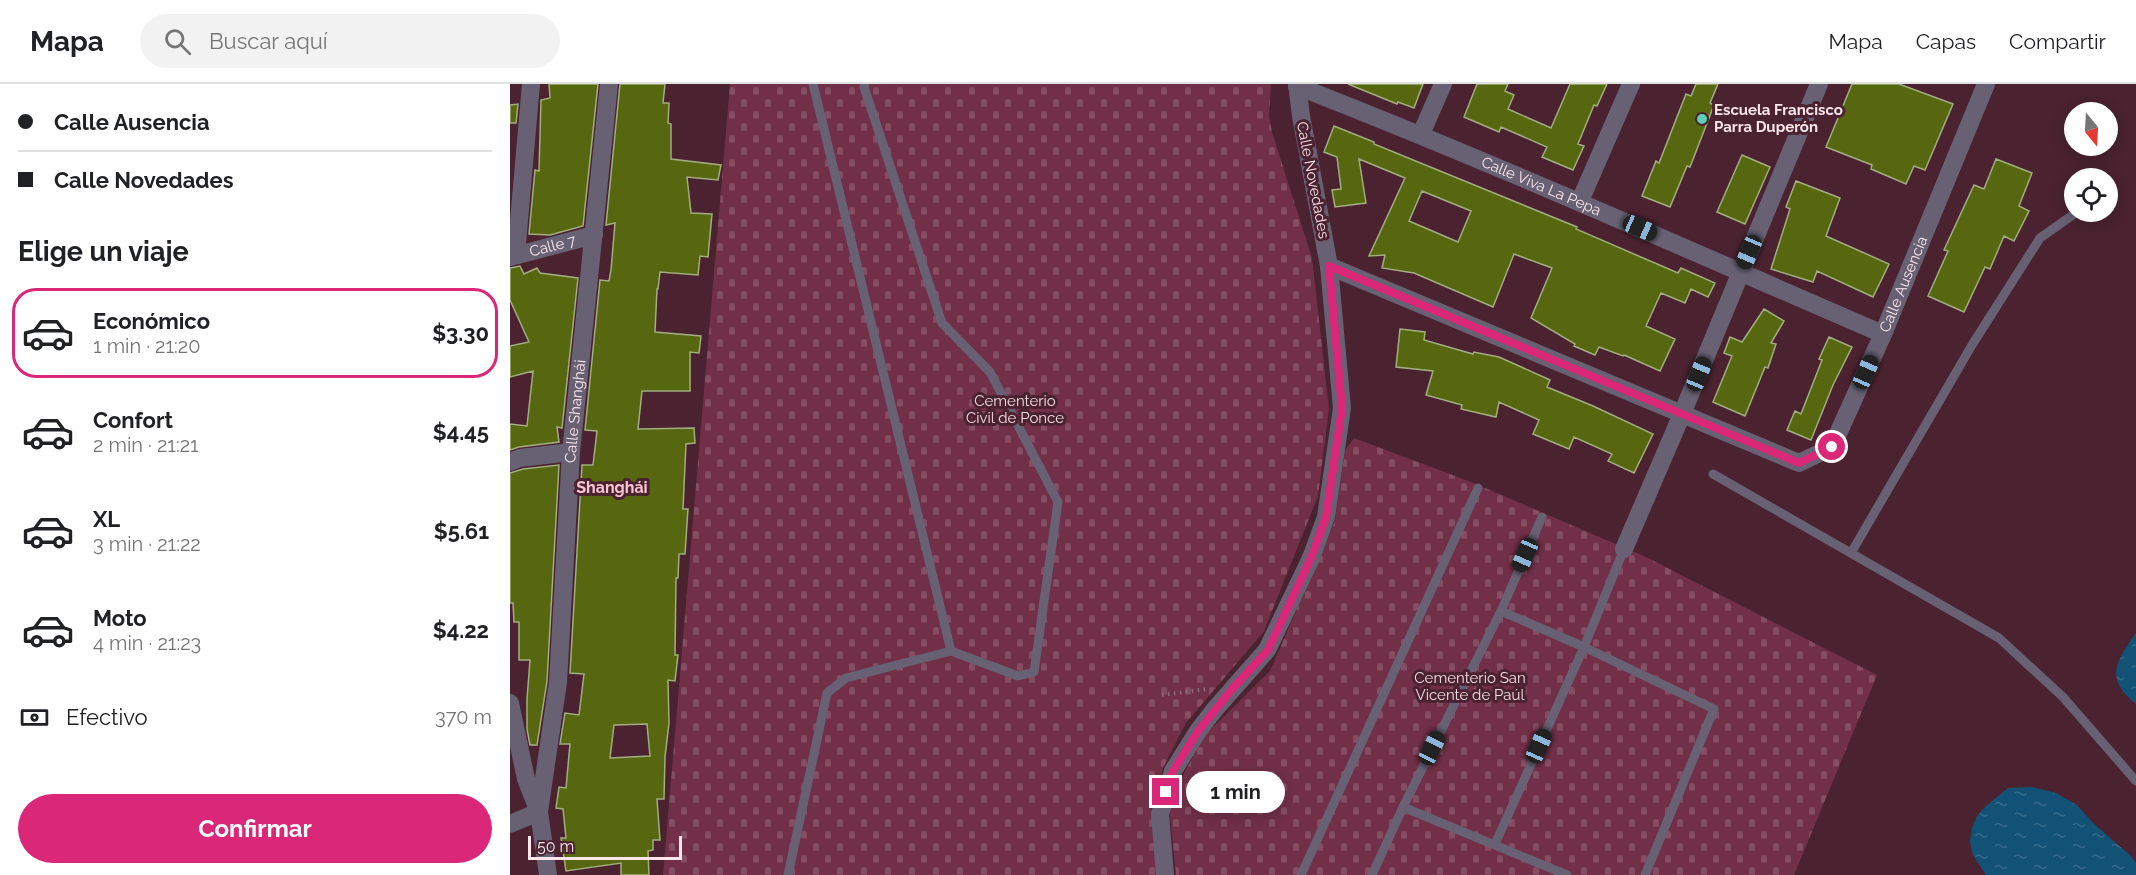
<!DOCTYPE html>
<html lang="es">
<meta charset="utf-8">
<style>
:root{--surface:#fff;--page:#f2f2f2;--text:#202124;--muted:#757577;--line:#e0e0e0;--accent:#db2777}
body{margin:0;font-family:Raleway,sans-serif;background:var(--page);color:var(--text);height:100vh;display:flex;flex-direction:column;font-size:22px;white-space:nowrap}
*{box-sizing:border-box;margin:0}
p{font-size:20px;color:var(--muted)}
.icon{flex:none;width:33px;height:33px;fill:none;stroke:currentColor;stroke-width:2;stroke-linecap:round;stroke-linejoin:round}
.map{position:relative;flex:1;overflow:hidden}
.details{display:flex;flex-direction:column;background:var(--surface);width:510px}
.details>*{flex:none}
.banner{display:grid;align-content:center;height:132px;padding:0 18px;background:var(--surface)}
.needle{width:39px;rotate:162deg}
.controls{position:absolute;left:1554px;top:18px;display:grid;gap:12px}
.controls a{display:grid;place-items:center;width:54px;height:54px;border-radius:50%;background:var(--surface);box-shadow:0 3px 15px #0003;font-size:30px}
.scale{position:absolute;left:18px;bottom:15px;width:154px;box-sizing:border-box;padding-left:6px;border:3px solid #fde7ed;border-top:0;font-size:16px;line-height:21px;white-space:nowrap;color:#fde7ed;-webkit-text-stroke:4px #4a2230;paint-order:stroke}
.end{position:absolute;width:27px;height:27px;margin:-14px;border:8px solid #db2777;background:#fff;box-shadow:0 0 0 3px #fff}
.from{border-radius:50%}
.bubble{position:absolute;height:42px;border-radius:21px;background:var(--surface);box-shadow:0 3px 15px #0003;font-size:20px;font-weight:700;line-height:42px;text-align:center}
.car{position:absolute;width:18px;height:36px;margin:-18px -9px;border-radius:8px;box-shadow:0 0 4px 2px #0007;background:linear-gradient(#222 24%,#8ab4d8 0 40%,#222 0 76%,#8ab4d8 0 86%,#222 0)}
.banner b{display:flex;align-items:center;gap:21px;height:57px;font-size:22px}
.banner b+b{border-top:2px solid var(--line)}
.banner i{width:15px;height:15px;background:var(--text)}
ul{padding:0;list-style:none}
li{display:flex;align-items:center;gap:18px;height:90px;margin:0 12px 9px;padding:0 6px;border:3px solid transparent;border-radius:24px}
li div{flex:1}
li b{display:block;font-size:22px}
li em{font-style:normal;font-weight:700}
li.current{border-color:var(--accent)}
li>.icon{width:54px;height:54px;stroke-width:1.5}
h2{padding:0 18px;font-size:27px;line-height:72px}
.pay{display:flex;align-items:center;gap:15px;height:66px;padding:0 18px;font-size:22px}
.pay p{margin-inline-start:auto}
.primary-button{display:flex;gap:12px;margin-top:auto;padding:12px 18px}
.primary-button a{flex:1;height:69px;border-radius:36px;background:var(--accent);color:#fff;font-size:24px;font-weight:700;line-height:69px;text-align:center}
header{display:flex;align-items:center;gap:36px;box-sizing:border-box;height:84px;padding:0 30px;background:var(--surface);border-bottom:2px solid var(--line)}
header strong{font-size:28px}
nav{display:flex;gap:33px;margin-inline-start:auto;font-size:21px}
.search{width:420px;height:54px;background:var(--page);display:flex;align-items:center;gap:15px;box-sizing:border-box;padding:0 21px;border-radius:33px;color:var(--muted);font-size:22px}
main{display:flex;flex:1;min-height:0}
.map>svg:first-child{display:block}
.cemetery{fill:url(#cemetery-stones)}
.water{fill:url(#water-ripples)}
.building{fill:#576710;stroke:#a2ad81;stroke-width:1.5;fill-rule:evenodd}
.lines{fill:none;stroke-linecap:round;stroke-linejoin:round}
.path{stroke:#906f7a;stroke-width:4;stroke-dasharray:1.5 4.5;stroke-linecap:butt}
.lane{stroke:#676173;stroke-width:9}
.street{stroke:#676173;stroke-width:18}
.route{stroke:#db2777;stroke-width:8}
.poi-dot{fill:#5cceba;stroke:#4a2230;stroke-width:2}
.labels{text-anchor:middle;stroke-width:6;stroke-linejoin:round;paint-order:stroke}
.poi-label{font-size:15px;font-weight:bold;fill:#fde7ed;stroke:#4a2230;text-anchor:start}
.street-label{font-size:15px;fill:#fde7ed;stroke:#4a2230}
.park-label{font-size:15px;fill:#f3dbe2;stroke:#4a2230}
.neighbourhood-label{font-size:16px;font-weight:bold;fill:#fac5d4;stroke:#4a2230}
</style>
<header>
<strong>Mapa</strong>
<div class="search"><svg class="icon" aria-label="search" viewBox="0 0 24 24"><circle cx="10" cy="10" r="6"/><path d="M15 15l6 6"/></svg>Buscar aquí</div>
<nav><a>Mapa</a><a>Capas</a><a>Compartir</a></nav>
</header>
<main>
<section class="details">
<div class="banner">
<b><i class="from"></i>Calle Ausencia</b>
<b><i></i>Calle Novedades</b>
</div>
<h2>Elige un viaje</h2>
<ul>
<li class="current"><svg class="icon" aria-label="car" viewBox="0 0 24 24"><path d="M5 17H2v-5l4-1 3-4h7l3 4 3 1v5h-3M9 17h6M6 11h13"/><circle cx="7" cy="17" r="2"/><circle cx="17" cy="17" r="2"/></svg><div><b>Económico</b><p>1 min · 21:20</p></div><em>$3.30</em></li>
<li><svg class="icon" aria-label="car" viewBox="0 0 24 24"><path d="M5 17H2v-5l4-1 3-4h7l3 4 3 1v5h-3M9 17h6M6 11h13"/><circle cx="7" cy="17" r="2"/><circle cx="17" cy="17" r="2"/></svg><div><b>Confort</b><p>2 min · 21:21</p></div><em>$4.45</em></li>
<li><svg class="icon" aria-label="car" viewBox="0 0 24 24"><path d="M5 17H2v-5l4-1 3-4h7l3 4 3 1v5h-3M9 17h6M6 11h13"/><circle cx="7" cy="17" r="2"/><circle cx="17" cy="17" r="2"/></svg><div><b>XL</b><p>3 min · 21:22</p></div><em>$5.61</em></li>
<li><svg class="icon" aria-label="car" viewBox="0 0 24 24"><path d="M5 17H2v-5l4-1 3-4h7l3 4 3 1v5h-3M9 17h6M6 11h13"/><circle cx="7" cy="17" r="2"/><circle cx="17" cy="17" r="2"/></svg><div><b>Moto</b><p>4 min · 21:23</p></div><em>$4.22</em></li>
</ul>
<div class="pay"><svg class="icon" aria-label="cash" viewBox="0 0 24 24"><path d="M3 7h18v10H3z"/><circle cx="12" cy="12" r="2"/></svg>Efectivo<p>370 m</p></div>
<div class="primary-button"><a>Confirmar</a></div>
</section>
<div class="map">
<svg width="1626" height="791" viewBox="0 0 1626 791">
<defs>
<pattern id="cemetery-stones" width="16" height="16" patternUnits="userSpaceOnUse" patternTransform="scale(1.5)"><rect width="16" height="16" fill="#713047"/><path d="M2 7V4a2 2 0 0 1 4 0v3zM10 15v-3a2 2 0 0 1 4 0v3z" fill="#864e62"/></pattern>
<pattern id="water-ripples" width="26" height="14" patternUnits="userSpaceOnUse" patternTransform="scale(1.5)"><rect width="26" height="14" fill="#135277"/><path d="M2 4q2-2 4 0t4 0M15 11q2-2 4 0t4 0" fill="none" stroke="#366b8b"/></pattern>
</defs>
<rect width="100%" height="100%" fill="#4a2230"/>
<path class="cemetery" d="M220,0H761L759,32L762,48L802,174L819,325L808,412L754,547L676,639L653,684L641,722L649,791H153Z
M844,354L961,398L1136,473L1367,591L1284,791H666L659,721L671,695L694,652L760,587L825,437L835,366Z"/>
<path class="water" d="M1626,549V620C1594,595 1606,577 1626,549Z
M1522,703L1546,709L1567,721L1583,739L1621,772L1626,779V791H1476L1463,771L1460,758L1462,744L1467,732L1476,722L1498,704Z"/>
<path class="building" d="M39,0H88L73,142L40,151L19,150L25,86L29,87L31,16L40,14Z
M110,0H155L153,19H159L158,39L161,40V75L211,81L208,96L177,93L181,129L202,130L198,173L190,172L188,191L150,188L148,205H147L145,248L191,252L189,269L180,268V307H132L128,345L184,344L185,359L176,360L173,425H178L175,470H169L168,494H166L165,571H168L165,597L158,596L159,639L155,673L154,715H147L150,756H143V766L138,767L139,791H111V779L56,787L51,754H56L53,725L46,724L49,703L56,704L60,660H50L55,629L69,631L74,590L60,589L72,381H83L87,347L75,346L90,196L99,197L101,186L105,139L96,141ZM137,640L140,672L100,674L104,641Z
M838,0H913L904,24L888,18L887,20Z
M967,0H998L995,7L1004,11L998,25L1041,44L1060,0H1097L1087,22L1084,21L1068,60L1074,62L1063,86L1032,73L1037,63L991,43L989,48L954,33Z
M1186,0H1208L1200,19L1204,21L1180,83L1177,82L1160,123L1132,112L1146,77L1149,79L1176,10L1181,12Z
M1342,0H1389L1443,20L1415,86L1404,82L1396,100L1361,85L1362,81L1316,63Z
M8,20L6,39H0V21Z
M824,42L864,58V60L1067,143L1066,145L1168,189L1171,184L1205,199L1198,213L1181,205L1175,219L1151,209L1136,242L1165,255L1150,287L1114,271L1113,272L1089,263L1085,271L1064,262L1065,260L1021,234L1042,184L1004,170L983,223L904,189L872,184L875,171L859,172L895,94L849,75L856,119L825,123L822,106L831,105L827,73L814,68ZM912,107L961,127L948,158L899,137Z
M1232,71L1260,83L1235,140L1207,128Z
M1486,75L1522,89L1509,122L1519,127L1504,157L1494,152L1480,185L1475,183L1454,228L1418,212L1438,167L1434,166L1464,101L1474,105Z
M1286,97L1330,114L1316,152L1379,180L1363,213L1307,187L1303,198L1261,185L1280,125L1276,123Z
M10,182L14,190L27,184L30,189L68,194L52,344L47,343L49,358L9,363L0,366V340L17,342L23,287L0,293V262L19,258L0,216V184Z
M1254,225L1274,237L1261,259L1266,260L1258,284L1255,283L1235,332L1203,318L1222,272L1214,269L1220,253L1232,258Z
M890,245L915,248L914,256L963,270L964,268L989,273L1040,296L1037,303L1083,322L1143,350L1124,389L1098,377L1102,370L1064,353L1059,365L1023,350L1029,336L989,318L986,333L951,325L952,321L916,311L923,287L886,283Z
M1319,253L1342,263L1323,301L1301,356L1277,346L1285,327L1291,330L1312,276L1309,275Z
M49,381L37,597L27,661H20L17,645V615L20,576H9V538H4L3,519H0V389L13,385Z"/>
<g class="lines">
<path class="path" d="M652,611L697,605"/>
<path class="lane" d="M303,0L441,567L508,592L524,588L548,418L480,288L432,239L354,3L355,0
M1203,390L1489,554L1553,613L1626,697
M1341,469L1462,261L1530,154L1567,128
M991,527L1074,563L1204,625L1135,791
M893,723L1057,791
M985,760L1074,563L1114,465
M278,791L317,609L336,594L441,567
M791,791L968,404
M862,791L893,723L991,527L1032,433"/>
<g class="street">
<path id="s1" d="M787,2C985,79 1178,166 1373,250"/>
<path d="M911,50L933,0"/>
<path d="M1070,117L1121,0"/>
<path d="M6,171L21,0"/>
<path id="s2" d="M0,173L84,151"/>
<path id="s3" d="M819,182L1289,379L1322,363L1373,250L1476,0"/>
<path d="M0,378L10,374L61,368"/>
<path d="M1114,465L1172,330L1309,0"/>
<path d="M0,619L16,695L29,728L38,791"/>
<path id="s4" d="M0,740L29,728L48,598L61,368L99,0"/>
<path d="M655,791L650,730L663,687L688,647L705,625L757,566L801,474L816,433L832,324L819,182L791,32L787,0"/>
</g>
</g>
<g class="lines">
<path class="route" d="M656,708L663,687L688,647L722,605L758,566L801,474L816,433L832,324L819,182L1289,379L1322,363"/>
</g>
<circle class="poi-dot" cx="1192" cy="35" r="6"/>
<g class="labels">
<g class="poi-label">
<text x="1204" y="31">Escuela Francisco<tspan x="1204" dy="17">Parra Duperón</tspan></text>
</g>
<g class="street-label">
<text transform="translate(803 96) rotate(79)" y="5">Calle Novedades</text>
<text dy="5" stroke="none"><textPath href="#s1" startOffset="264">Calle Viva La Pepa</textPath></text>
<text dy="5" stroke="none"><textPath href="#s2" startOffset="44">Calle 7</textPath></text>
<text dy="5" stroke="none"><textPath href="#s3" startOffset="724">Calle Ausencia</textPath></text>
<text dy="5" stroke="none"><textPath href="#s4" startOffset="434">Calle Shanghái</textPath></text>
</g>
<g class="park-label">
<text x="505" y="322">Cementerio<tspan x="505" dy="17">Civil de Ponce</tspan></text>
<text x="960" y="599">Cementerio San<tspan x="960" dy="17">Vicente de Paúl</tspan></text>
</g>
<g class="neighbourhood-label">
<text x="102" y="409">Shanghái</text>
</g>
</g>
</svg>
<div class="controls">
<a><svg class="needle" viewBox="-14 -14 28 28"><path d="M0-13l5 13h-10z" fill="#e53935"/><path d="M0 13l5-13h-10z" fill="#757577"/></svg></a>
<a><svg class="icon" aria-label="locate" viewBox="0 0 24 24"><circle cx="12" cy="12" r="6"/><path d="M12 2v4M12 18v4M2 12h4M18 12h4"/></svg></a>
</div>
<div class="scale">50 m</div>
<i class="end from" style="left:1322px;top:363px"></i>
<i class="end" style="left:656px;top:708px"></i>
<div class="bubble" style="left:676px;top:687px;width:99px">1 min</div>
<i class="car" style="left:1130px;top:144px;rotate:114deg"></i>
<i class="car" style="left:1239px;top:168px;rotate:203deg"></i>
<i class="car" style="left:1356px;top:288px;rotate:24deg"></i>
<i class="car" style="left:1189px;top:290px;rotate:22deg"></i>
<i class="car" style="left:1015px;top:471px;rotate:204deg"></i>
<i class="car" style="left:1029px;top:662px;rotate:24deg"></i>
<i class="car" style="left:922px;top:664px;rotate:26deg"></i>
</div>
</main>
